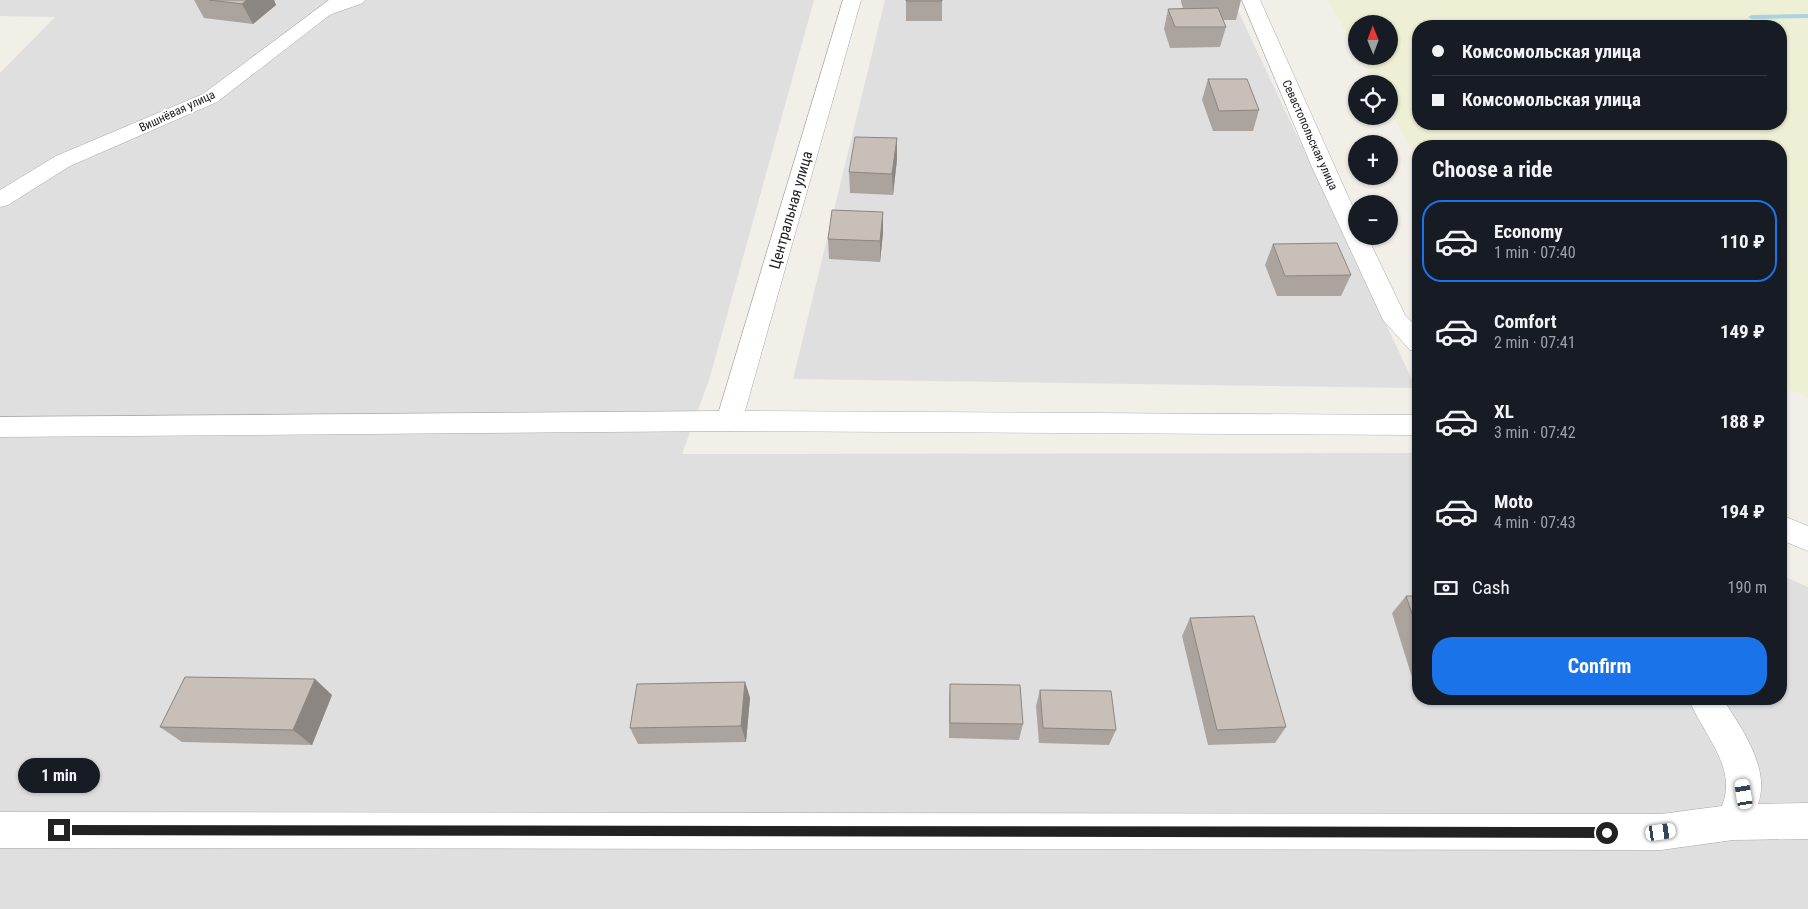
<!DOCTYPE html>
<meta charset="utf-8">
<style>
:root{--surface:#171b24;--page:#20242c;--text:#f1f3f6;--muted:#9ea1a6;--line:#363941;--accent:#1a73e8}
body{margin:0;font-family:"Roboto Condensed",sans-serif;background:var(--page);color:var(--text);height:100vh;display:flex;flex-direction:column;font-size:19px;white-space:nowrap}
*{box-sizing:border-box;margin:0}
p{font-size:16px;color:var(--muted)}
.icon{flex:none;width:28px;height:28px;fill:none;stroke:currentColor;stroke-width:2;stroke-linecap:round;stroke-linejoin:round}
.map{position:relative;flex:1;overflow:hidden}
.drawer{position:absolute;left:1412px;top:140px;width:375px;height:565px;display:flex;flex-direction:column;background:var(--surface);border-radius:20px;box-shadow:0 1px 4px #0004}
.drawer>*{flex:none}
.banner{position:absolute;left:1412px;top:20px;width:375px;height:110px;border-radius:20px;box-shadow:0 1px 4px #0004;display:grid;align-content:center;height:110px;padding:0 20px;background:var(--surface)}
.needle{width:32px;rotate:359deg}
.controls{position:absolute;left:1348px;top:15px;display:grid;gap:10px}
.controls a{display:grid;place-items:center;width:50px;height:50px;border-radius:50%;background:var(--surface);box-shadow:0 1px 4px #0004;font-size:25px}
.end{position:absolute;width:22px;height:22px;margin:-11px;border:6px solid #222;background:#fff;box-shadow:0 0 0 2px #fff}
.from{border-radius:50%}
.bubble{position:absolute;height:35px;border-radius:18px;background:var(--surface);box-shadow:0 1px 4px #0004;font-size:16px;font-weight:700;line-height:35px;text-align:center}
.car{position:absolute;width:15px;height:30px;margin:-15px -8px;border-radius:6px;box-shadow:0 0 4px 1px #0007;background:linear-gradient(#fff 24%,#345 0 40%,#fff 0 76%,#345 0 86%,#fff 0)}
.banner b{display:flex;align-items:center;gap:18px;height:48px;font-size:19px}
.banner b+b{border-top:1px solid var(--line)}
.banner i{width:12px;height:12px;background:var(--text)}
ul{padding:0;list-style:none}
li{display:flex;align-items:center;gap:15px;height:82px;margin:0 10px 8px;padding:0 10px;border:2px solid transparent;border-radius:20px}
li div{flex:1}
li b{display:block;font-size:19px}
li em{font-style:normal;font-weight:700}
li.active{border-color:var(--accent)}
li>.icon{width:45px;height:45px;stroke-width:1.5}
h2{padding:0 20px;font-size:22px;line-height:60px}
.pay{display:flex;align-items:center;gap:12px;height:55px;padding:0 20px;font-size:19px}
.pay p{margin-inline-start:auto}
.button{display:flex;gap:10px;margin-top:auto;padding:10px 20px}
.button a{flex:1;height:58px;border-radius:20px;background:var(--accent);color:#fff;font-size:20px;font-weight:700;line-height:58px;text-align:center}
.map>svg:first-child{display:block}
.residential{fill:#e0dfdf}
.farmland{fill:#eef0d5;fill-rule:evenodd}
.lines{fill:none;stroke-linecap:round;stroke-linejoin:round}
.stream{fill:#aad3df;fill-rule:evenodd}
.service-casing{stroke:#a9a9a9;stroke-width:1}
.minor-casing{stroke:#a9a9a9;stroke-width:1}
.tertiary-casing{stroke:#a9a9a9;stroke-width:1}
.service{fill:#fff;fill-rule:evenodd}
.minor{fill:#fff;fill-rule:evenodd}
.tertiary{fill:#fff;fill-rule:evenodd}
.wall{fill:#aba49e}
.shaded-wall{fill:#8b8681}
.building{fill:#c7bfb8;stroke:#8b8681}
.route{fill:#222}
.labels{text-anchor:middle;stroke-width:4;stroke-linejoin:round;paint-order:stroke}
.far-street-label{font-size:12px;fill:#222;stroke:#fff}
.street-label{font-size:15px;fill:#222;stroke:#fff}
</style>
<div class="map">
<svg width="1808" height="909" viewBox="0 0 1808 909">
<rect width="100%" height="100%" fill="#f2efe9"/>
<path class="residential" d="M0,0H814L710,377L682,454L1419,453V699H1781V575L1808,587V909H0V73L55,17L0,16Z
M885,0H1233L1416,388L793,379Z"/>
<path class="farmland" d="M1328,0H1808V397L1781,386V146H1419V162L1389,108V84H1375L1360,56H1389V24H1356V50ZM1419,26H1781V124H1419Z"/>
<g class="lines">
<path class="stream" d="M1808,14V18L1752,19L1748,17L1752,15Z"/>
<defs>
<path id="service" d="M345,0H365L363,3L329,15L324,16L317,12L319,9Z"/>
<path id="minor" d="M329,0H349L217,102L70,166L8,205L0,207V190L56,156L203,94Z
M1242,0H1260L1356,214V236H1367L1405,315L1419,329V353L1410,350L1383,320L1311,165Z
M729,411L738,414L742,421L738,428L729,431L0,437V417Z
M1689,699H1723C1741,728 1771,768 1758,804L1808,803V839L1733,840L1661,850L0,848V812L1661,814L1722,806C1738,766 1702,734 1689,699Z"/>
<path id="tertiary" d="M843,0H861L745,411L1419,415V435L729,431L720,428L716,421Z
M1781,515L1808,526V551L1781,540Z"/>
</defs>
<use href="#service" class="service-casing"/>
<use href="#minor" class="minor-casing"/>
<use href="#tertiary" class="tertiary-casing"/>
<use href="#service" class="service"/>
<use href="#minor" class="minor"/>
<use href="#tertiary" class="tertiary"/>
</g>
<path class="wall" d="M194,0H274L276,5L253,24L204,18Z
M906,0H942V21H906Z
M1181,0H1241L1236,20H1223L1226,27L1220,47L1170,48L1164,29L1168,9L1183,8L1181,2Z
M1208,79L1259,110L1253,131H1213L1202,100Z
M897,138V159L893,195L850,193L849,172Z
M883,212V233L880,262L829,259L828,239Z
M1273,244L1351,275L1341,296H1277L1265,265Z
M1406,596H1419V699H1488L1484,702L1419,700L1392,613Z
M1190,618L1286,727L1275,743L1208,745L1182,636Z
M745,682L750,698L746,742L638,744L630,728Z
M950,684L1023,724L1019,740L949,738V700Z
M1040,690L1116,730L1109,745L1039,743L1036,706Z
M332,695L312,745L182,742L160,727Z"/>
<path class="shaded-wall" d="M247,0H274L276,5L253,24L242,4Z
M897,138V159L893,195L892,174Z
M883,212V233L880,262V241Z
M315,679L332,695L312,745L293,730Z
M745,682L750,698L746,742L741,726Z"/>
<path class="building" d="M209,0H247L242,4Z
M906,0H942V1H906Z
M1218,8L1226,27H1175L1168,9Z
M1208,79H1247L1259,110L1219,111Z
M855,137L897,138L892,174L849,172Z
M832,210L883,212L880,241L828,239Z
M1337,243L1351,275L1285,276L1273,244Z
M1406,596H1419V634Z
M1254,616L1286,727L1217,730L1190,618Z
M185,677L315,679L293,730L160,727Z
M745,682L741,726L630,728L637,684Z
M950,684L1020,685L1023,724L950,723Z
M1040,690L1111,691L1116,730L1043,728Z"/>
<path class="route" d="M59,825L1607,827L1613,833L1607,838L59,835L54,830Z"/>
<g class="labels">
<g class="far-street-label">
<text transform="translate(177 111) rotate(-25)" y="4">Вишнёвая улица</text>
<text transform="translate(1310 135) rotate(66)" y="4">Севастопольская улица</text>
</g>
<g class="street-label">
<text transform="translate(791 210) rotate(-74)" y="5">Центральная улица</text>
</g>
</g>
</svg>
<div class="controls">
<a><svg class="needle" viewBox="-14 -14 28 28"><path d="M0-13l5 13h-10z" fill="#e53935"/><path d="M0 13l5-13h-10z" fill="#9ea1a6"/></svg></a>
<a><svg class="icon" aria-label="locate" viewBox="0 0 24 24"><circle cx="12" cy="12" r="6"/><path d="M12 2v4M12 18v4M2 12h4M18 12h4"/></svg></a>
<a>+</a>
<a>−</a>
</div>
<i class="end from" style="left:1607px;top:833px"></i>
<i class="end" style="left:59px;top:830px"></i>
<div class="bubble" style="left:18px;top:758px;width:82px">1 min</div>
<i class="car" style="left:1744px;top:794px;rotate:351deg"></i>
<i class="car" style="left:1661px;top:832px;rotate:82deg"></i>
<div class="banner">
<b><i class="from"></i>Комсомольская улица</b>
<b><i></i>Комсомольская улица</b>
</div>
<section class="drawer">
<h2>Choose a ride</h2>
<ul>
<li class="active"><svg class="icon" aria-label="car" viewBox="0 0 24 24"><path d="M5 17H2v-5l4-1 3-4h7l3 4 3 1v5h-3M9 17h6M6 11h13"/><circle cx="7" cy="17" r="2"/><circle cx="17" cy="17" r="2"/></svg><div><b>Economy</b><p>1 min · 07:40</p></div><em>110 ₽</em></li>
<li><svg class="icon" aria-label="car" viewBox="0 0 24 24"><path d="M5 17H2v-5l4-1 3-4h7l3 4 3 1v5h-3M9 17h6M6 11h13"/><circle cx="7" cy="17" r="2"/><circle cx="17" cy="17" r="2"/></svg><div><b>Comfort</b><p>2 min · 07:41</p></div><em>149 ₽</em></li>
<li><svg class="icon" aria-label="car" viewBox="0 0 24 24"><path d="M5 17H2v-5l4-1 3-4h7l3 4 3 1v5h-3M9 17h6M6 11h13"/><circle cx="7" cy="17" r="2"/><circle cx="17" cy="17" r="2"/></svg><div><b>XL</b><p>3 min · 07:42</p></div><em>188 ₽</em></li>
<li><svg class="icon" aria-label="car" viewBox="0 0 24 24"><path d="M5 17H2v-5l4-1 3-4h7l3 4 3 1v5h-3M9 17h6M6 11h13"/><circle cx="7" cy="17" r="2"/><circle cx="17" cy="17" r="2"/></svg><div><b>Moto</b><p>4 min · 07:43</p></div><em>194 ₽</em></li>
</ul>
<div class="pay"><svg class="icon" aria-label="cash" viewBox="0 0 24 24"><path d="M3 7h18v10H3z"/><circle cx="12" cy="12" r="2"/></svg>Cash<p>190 m</p></div>
<div class="button"><a>Confirm</a></div>
</section>
</div>
